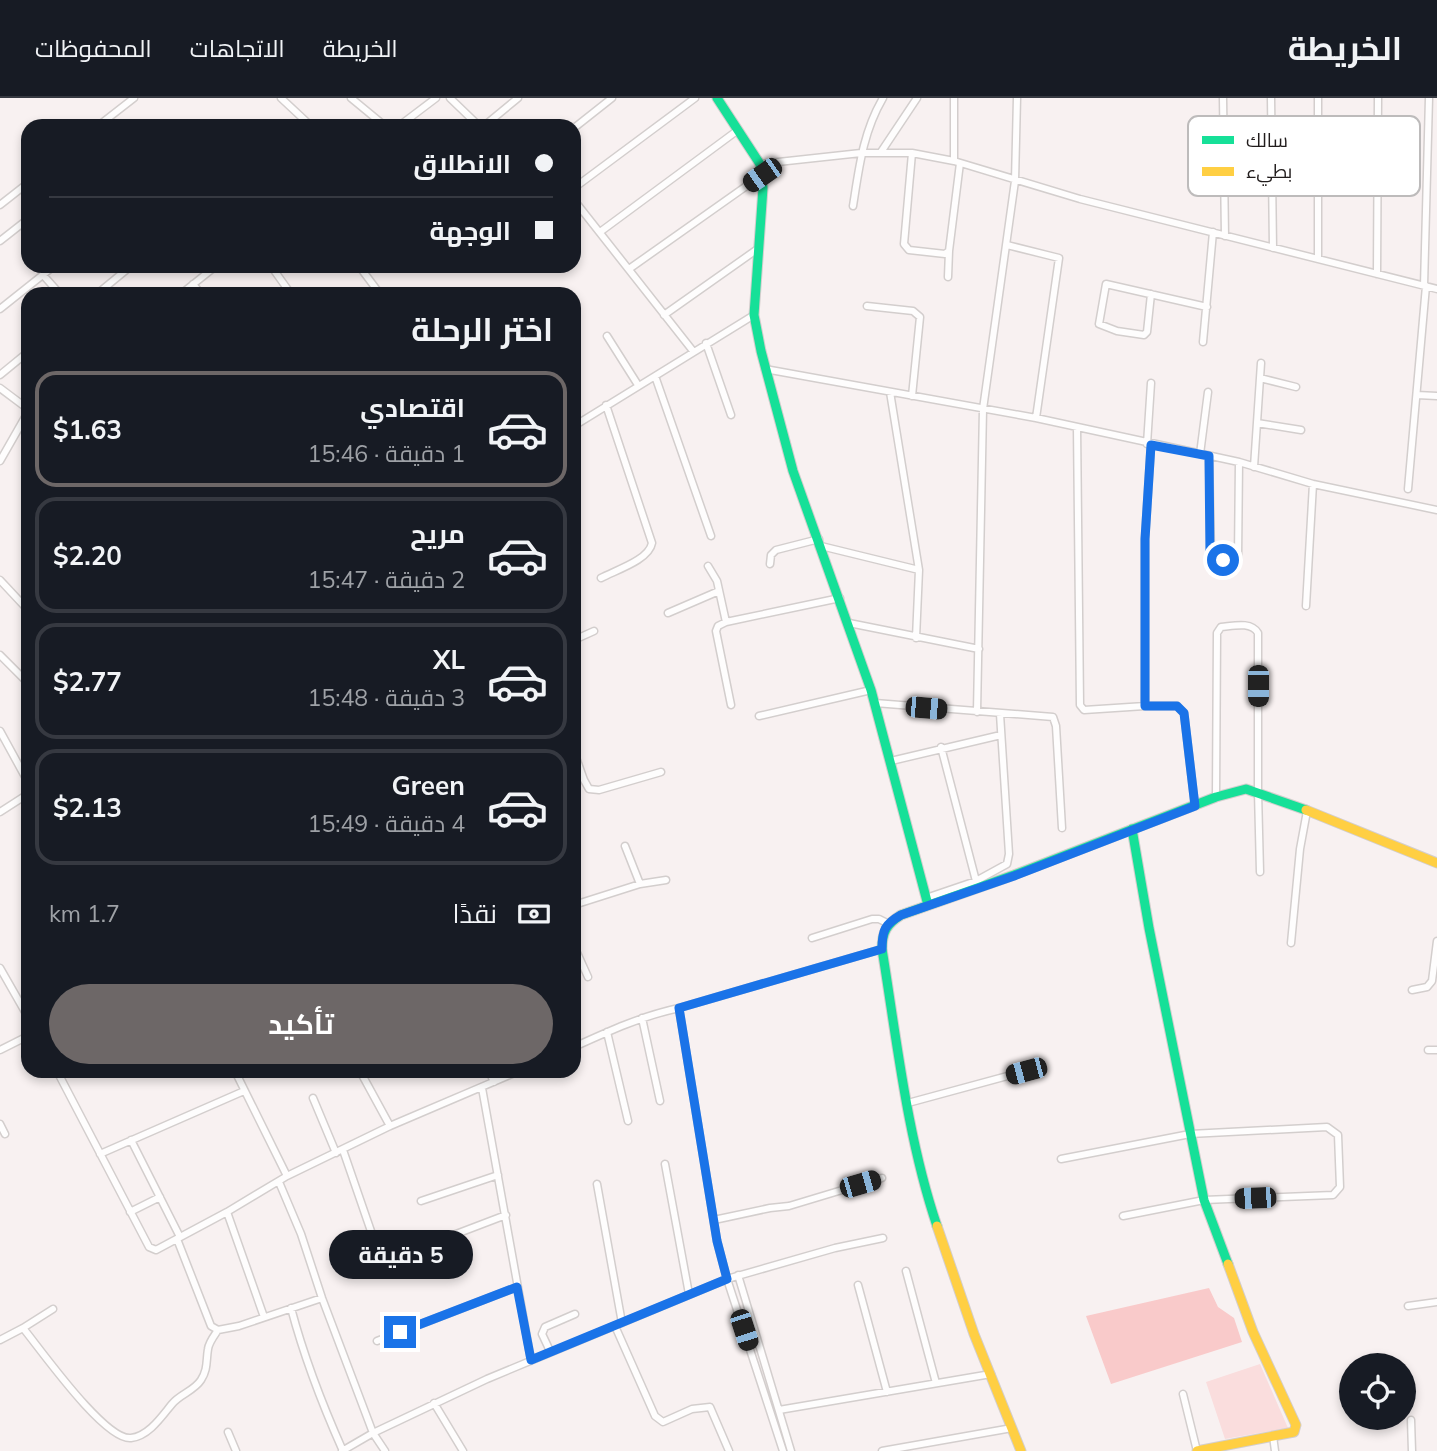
<!DOCTYPE html>
<html lang="ar">
<meta charset="utf-8">
<style>
:root{--surface:#171b24;--page:#20242c;--text:#f1f3f6;--muted:#9ea1a6;--line:#363941;--accent:#6d6767}
body{margin:0;font-family:Mulish,Cairo,sans-serif;background:var(--page);color:var(--text);direction:rtl;height:100vh;display:flex;flex-direction:column;font-size:26px;white-space:nowrap}
*{box-sizing:border-box;margin:0}
p{font-size:23px;color:var(--muted)}
.icon{flex:none;width:38px;height:38px;fill:none;stroke:currentColor;stroke-width:2;stroke-linecap:round;stroke-linejoin:round}
.map{position:relative;flex:1;overflow:hidden;direction:ltr}
.sheet{position:absolute;left:21px;top:189px;width:560px;height:791px;display:flex;flex-direction:column;background:var(--surface);border-radius:21px;box-shadow:0 4px 10px #0003;direction:rtl}
.sheet>*{flex:none}
.hud{position:absolute;left:21px;top:21px;width:560px;height:154px;border-radius:21px;box-shadow:0 4px 10px #0003;direction:rtl;display:grid;align-content:center;height:154px;padding:0 28px;background:var(--surface)}
.buttons{position:absolute;left:1339px;top:1255px;display:grid;gap:14px}
.buttons a{display:grid;place-items:center;width:77px;height:77px;border-radius:50%;background:var(--surface);box-shadow:0 4px 10px #0003;font-size:35px}
.end{position:absolute;width:32px;height:32px;margin:-16px;border:9px solid #1a73e8;background:#fff;box-shadow:0 0 0 4px #fff}
.from{border-radius:50%}
.bubble{position:absolute;height:49px;border-radius:24px;background:var(--surface);box-shadow:0 4px 10px #0003;font-size:23px;font-weight:700;line-height:49px;text-align:center;direction:rtl}
.car{position:absolute;width:21px;height:42px;margin:-21px -10px;border-radius:9px;box-shadow:0 0 5px 2px #0007;background:linear-gradient(#222 24%,#8ab4d8 0 40%,#222 0 76%,#8ab4d8 0 86%,#222 0)}
.hud b{display:flex;align-items:center;gap:24px;height:66px;font-size:26px}
.hud b+b{border-top:2px solid var(--line)}
.hud i{width:18px;height:18px;background:var(--text)}
ul{padding:0;list-style:none}
li{display:flex;align-items:center;gap:21px;height:116px;margin:0 14px 10px;padding:0 14px;border:4px solid var(--line);border-radius:21px}
li div{flex:1}
li b{display:block;font-size:26px}
li em{font-style:normal;font-weight:700}
li.active{border-color:var(--accent)}
li>.icon{width:63px;height:63px;stroke-width:1.5}
h2{padding:0 28px;font-size:32px;line-height:84px}
.pay{display:flex;align-items:center;gap:18px;height:77px;padding:0 28px;font-size:26px}
.pay p{margin-inline-start:auto}
.action{display:flex;gap:14px;margin-top:auto;padding:14px 28px}
.action a{flex:1;height:80px;border-radius:42px;background:var(--accent);color:#fff;font-size:28px;font-weight:700;line-height:80px;text-align:center}
header{display:flex;align-items:center;gap:42px;box-sizing:border-box;height:98px;padding:0 35px;background:var(--surface);border-bottom:2px solid var(--line)}
header strong{font-size:33px}
nav{display:flex;gap:38px;margin-inline-start:auto;font-size:24px}
.map>svg:first-child{display:block}
.green{fill:#fadddd}
.forest{fill:#f9caca}
.lines{fill:none;stroke-linecap:round;stroke-linejoin:round}
.street-casing{stroke:#d3cecd;stroke-width:9}
.fast-casing{stroke:#d3cecd;stroke-width:11}
.slow-casing{stroke:#d3cecd;stroke-width:11}
.street{stroke:#fefdfd;stroke-width:6}
.fast{stroke:#16e098;stroke-width:9}
.slow{stroke:#ffcf43;stroke-width:9}
.route{stroke:#1a73e8;stroke-width:9}
.key{fill:#fff;stroke:#bdbbbb;stroke-width:2}
.key-label{font-size:19px;fill:#221d1d}
</style>
<header>
<strong>الخريطة</strong>
<nav><a>الخريطة</a><a>الاتجاهات</a><a>المحفوظات</a></nav>
</header>
<div class="map">
<svg width="1437" height="1353" viewBox="0 0 1437 1353">
<rect width="100%" height="100%" fill="#f8f1f1"/>
<path class="green" d="M1260,1266L1288,1330L1225,1341L1206,1284Z"/>
<path class="forest" d="M1209,1190L1218,1209L1234,1220L1242,1244L1111,1286L1086,1218Z"/>
<g class="lines">
<defs>
<path id="street" d="M281,0L311,28
M351,0L385,28
M450,0L479,28
M1223,0L1225,138
M1271,0L1273,150
M1222,27L1318,28
M98,28L134,0
M399,28L436,0
M484,28L518,0
M574,30L612,0
M881,54L917,0
M912,55L904,146L909,152L945,156L949,153L960,65
M954,63V0
M760,66L861,55H912L954,63L1080,101L1437,191
M574,90L695,0
M574,102L693,253
M0,107L28,85
M853,108C859,70 863,34 883,0
M600,134L738,32
M0,143L28,121
M1007,147L1059,160L1036,320
M1318,161V0
M271,168L291,196
M359,168L380,196
M629,171L762,77
M1377,176L1378,0
M43,177L60,196
M948,179L949,153
M193,186L201,196
M1424,188L1429,0
M97,196L131,168
M181,196L216,168
M1151,196L1147,234L1144,237L1117,233L1099,226L1106,186L1207,209
M867,208L913,213L920,219L912,298
M0,211L54,168
M664,217L759,150
M607,238L638,287
M1203,244L1213,134
M706,245L731,317
M765,271L1036,320L1239,364L1313,386L1437,412
M0,277L28,254
M655,278L711,438
M1260,280L1296,289
M0,290L28,311
M890,294L919,472L916,540
M1417,297L1437,298
M1257,325L1301,332
M574,328L754,217
M1077,329L1080,607L1084,612L1145,608V441L1151,347
M1147,346L1151,285
M1200,356L1208,294
M1209,358L1211,460L1235,463L1238,460L1239,364
M0,363L28,314
M1254,369L1261,265
M1408,391L1426,188
M821,448L919,472
M770,466L771,457L776,452L819,441
M708,468L717,483L726,524
M601,480C616,472 649,462 652,445L606,307
M0,482L28,512
M1306,508L1313,386
M668,515L719,493
M849,525L979,551
M574,542L594,533
M0,557L28,585
M875,605L1053,619L1056,628L1062,730
M731,607L716,533L718,528L726,524L840,500
M1145,608H1177L1184,615L1195,708
M977,614L983,311L1015,83L1017,0
M759,618L871,592
M0,633L28,684
M941,649L976,783
M574,654L584,682L589,691L599,692L661,674
M891,663L1001,637
M1216,699L1217,535L1221,529C1233,528 1251,523 1258,535V694L1260,774
M0,714L28,696
M625,748L640,786
M926,800L976,783L1007,766L1009,756L1000,616
M574,807L640,786L666,782
M812,840L872,821H879L887,825
M1291,845L1300,751L1307,713
M574,848L588,879
M0,870L28,919
M1412,892L1427,889L1432,883L1437,843
M679,910L717,1143L727,1181L783,1353
M642,920L660,1003
M607,934L628,1023
M574,949C609,933 642,918 679,910L882,851
M0,952L28,938
M1428,952H1437
M57,973L149,1149L156,1152L227,1114L287,1078L390,1028L519,973
M235,973L287,1078
M360,973L390,1028
M489,973L494,984
M482,990L531,1262
M313,1000L336,1055
M908,1005L1026,973
M0,1026L5,1036
M131,1042L180,1139
M343,1052L373,1139L380,1152L387,1159L401,1157L506,1117
M100,1056L244,993
M1061,1061L1190,1036L1327,1029L1338,1037L1340,1089L1333,1097L1204,1102L1123,1118
M665,1066L689,1196
M279,1084L301,1136L322,1200L373,1335L385,1353
M597,1086L622,1225
M421,1103L498,1077
M130,1114L160,1099
M227,1114L264,1219
M714,1122L770,1110L789,1108L882,1080
M177,1141L211,1228L218,1232L239,1228L322,1200
M906,1173L936,1285
M738,1177L791,1353
M858,1187L887,1294
M1408,1208L1437,1204
M291,1210C304,1259 322,1306 343,1353
M615,1228L655,1318L663,1324L692,1311L710,1309L729,1353
M23,1230C41,1252 105,1343 131,1340C149,1338 162,1318 172,1306C180,1296 194,1293 201,1282C208,1271 206,1263 208,1251C209,1244 214,1238 218,1232
M0,1242L23,1230L53,1211
M377,1243L517,1189
M550,1253L542,1236L545,1229L575,1216
M1183,1296L1197,1353
M434,1305L463,1353
M779,1312L991,1276
M1411,1322L1412,1353
M228,1334L236,1353
M1273,1338L1275,1353
M342,1353L373,1335L487,1281L727,1181L835,1150L883,1140
M882,1353L1012,1330"/>
<path id="fast" d="M717,0L760,66L763,90L754,217L761,253L793,373L871,592L928,807
M1132,731L1149,830L1204,1102L1228,1166
M937,1128C907,1039 897,943 882,851C882,834 887,826 901,817L1014,777L1216,699L1246,691L1306,712"/>
<path id="slow" d="M1306,712L1437,765
M937,1128L974,1236L1021,1353
M1197,1353L1294,1334L1296,1327L1253,1234L1228,1166"/>
</defs>
<use href="#street" class="street-casing"/>
<use href="#fast" class="fast-casing"/>
<use href="#slow" class="slow-casing"/>
<use href="#street" class="street"/>
<use href="#fast" class="fast"/>
<use href="#slow" class="slow"/>
</g>
<g class="lines">
<path class="route" d="M400,1234L517,1189L531,1262L727,1181L717,1143L679,910L882,851C882,832 885,826 901,817L1014,778L1195,708L1184,615L1177,608H1145V441L1151,347L1209,358L1210,457L1211,460L1223,462"/>
</g>
<rect x="1188" y="18" width="232" height="80" rx="10" class="key"/>
<rect x="1202" y="38" width="32" height="8" fill="#16e098"/>
<rect x="1202" y="69" width="32" height="9" fill="#ffcf43"/>
<g class="key-label">
<text x="1246" y="49">سالك</text>
<text x="1246" y="80">بطيء</text>
</g>
</svg>
<div class="buttons">
<a><svg class="icon" aria-label="locate" viewBox="0 0 24 24"><circle cx="12" cy="12" r="6"/><path d="M12 2v4M12 18v4M2 12h4M18 12h4"/></svg></a>
</div>
<i class="end from" style="left:1223px;top:462px"></i>
<i class="end" style="left:400px;top:1234px"></i>
<div class="bubble" style="left:329px;top:1132px;width:144px">5 دقيقة</div>
<i class="car" style="left:762px;top:77px;rotate:235deg"></i>
<i class="car" style="left:1258px;top:588px;rotate:180deg"></i>
<i class="car" style="left:926px;top:610px;rotate:95deg"></i>
<i class="car" style="left:1026px;top:973px;rotate:255deg"></i>
<i class="car" style="left:860px;top:1086px;rotate:74deg"></i>
<i class="car" style="left:1255px;top:1100px;rotate:268deg"></i>
<i class="car" style="left:744px;top:1232px;rotate:162deg"></i>
<div class="hud">
<b><i class="from"></i>الانطلاق</b>
<b><i></i>الوجهة</b>
</div>
<section class="sheet">
<h2>اختر الرحلة</h2>
<ul>
<li class="active"><svg class="icon" aria-label="car" viewBox="0 0 24 24"><path d="M5 17H2v-5l4-1 3-4h7l3 4 3 1v5h-3M9 17h6M6 11h13"/><circle cx="7" cy="17" r="2"/><circle cx="17" cy="17" r="2"/></svg><div><b>اقتصادي</b><p>1 دقيقة · 15:46</p></div><em>$1.63</em></li>
<li><svg class="icon" aria-label="car" viewBox="0 0 24 24"><path d="M5 17H2v-5l4-1 3-4h7l3 4 3 1v5h-3M9 17h6M6 11h13"/><circle cx="7" cy="17" r="2"/><circle cx="17" cy="17" r="2"/></svg><div><b>مريح</b><p>2 دقيقة · 15:47</p></div><em>$2.20</em></li>
<li><svg class="icon" aria-label="car" viewBox="0 0 24 24"><path d="M5 17H2v-5l4-1 3-4h7l3 4 3 1v5h-3M9 17h6M6 11h13"/><circle cx="7" cy="17" r="2"/><circle cx="17" cy="17" r="2"/></svg><div><b>XL</b><p>3 دقيقة · 15:48</p></div><em>$2.77</em></li>
<li><svg class="icon" aria-label="car" viewBox="0 0 24 24"><path d="M5 17H2v-5l4-1 3-4h7l3 4 3 1v5h-3M9 17h6M6 11h13"/><circle cx="7" cy="17" r="2"/><circle cx="17" cy="17" r="2"/></svg><div><b>Green</b><p>4 دقيقة · 15:49</p></div><em>$2.13</em></li>
</ul>
<div class="pay"><svg class="icon" aria-label="cash" viewBox="0 0 24 24"><path d="M3 7h18v10H3z"/><circle cx="12" cy="12" r="2"/></svg>نقدًا<p>1.7 km</p></div>
<div class="action"><a>تأكيد</a></div>
</section>
</div>
